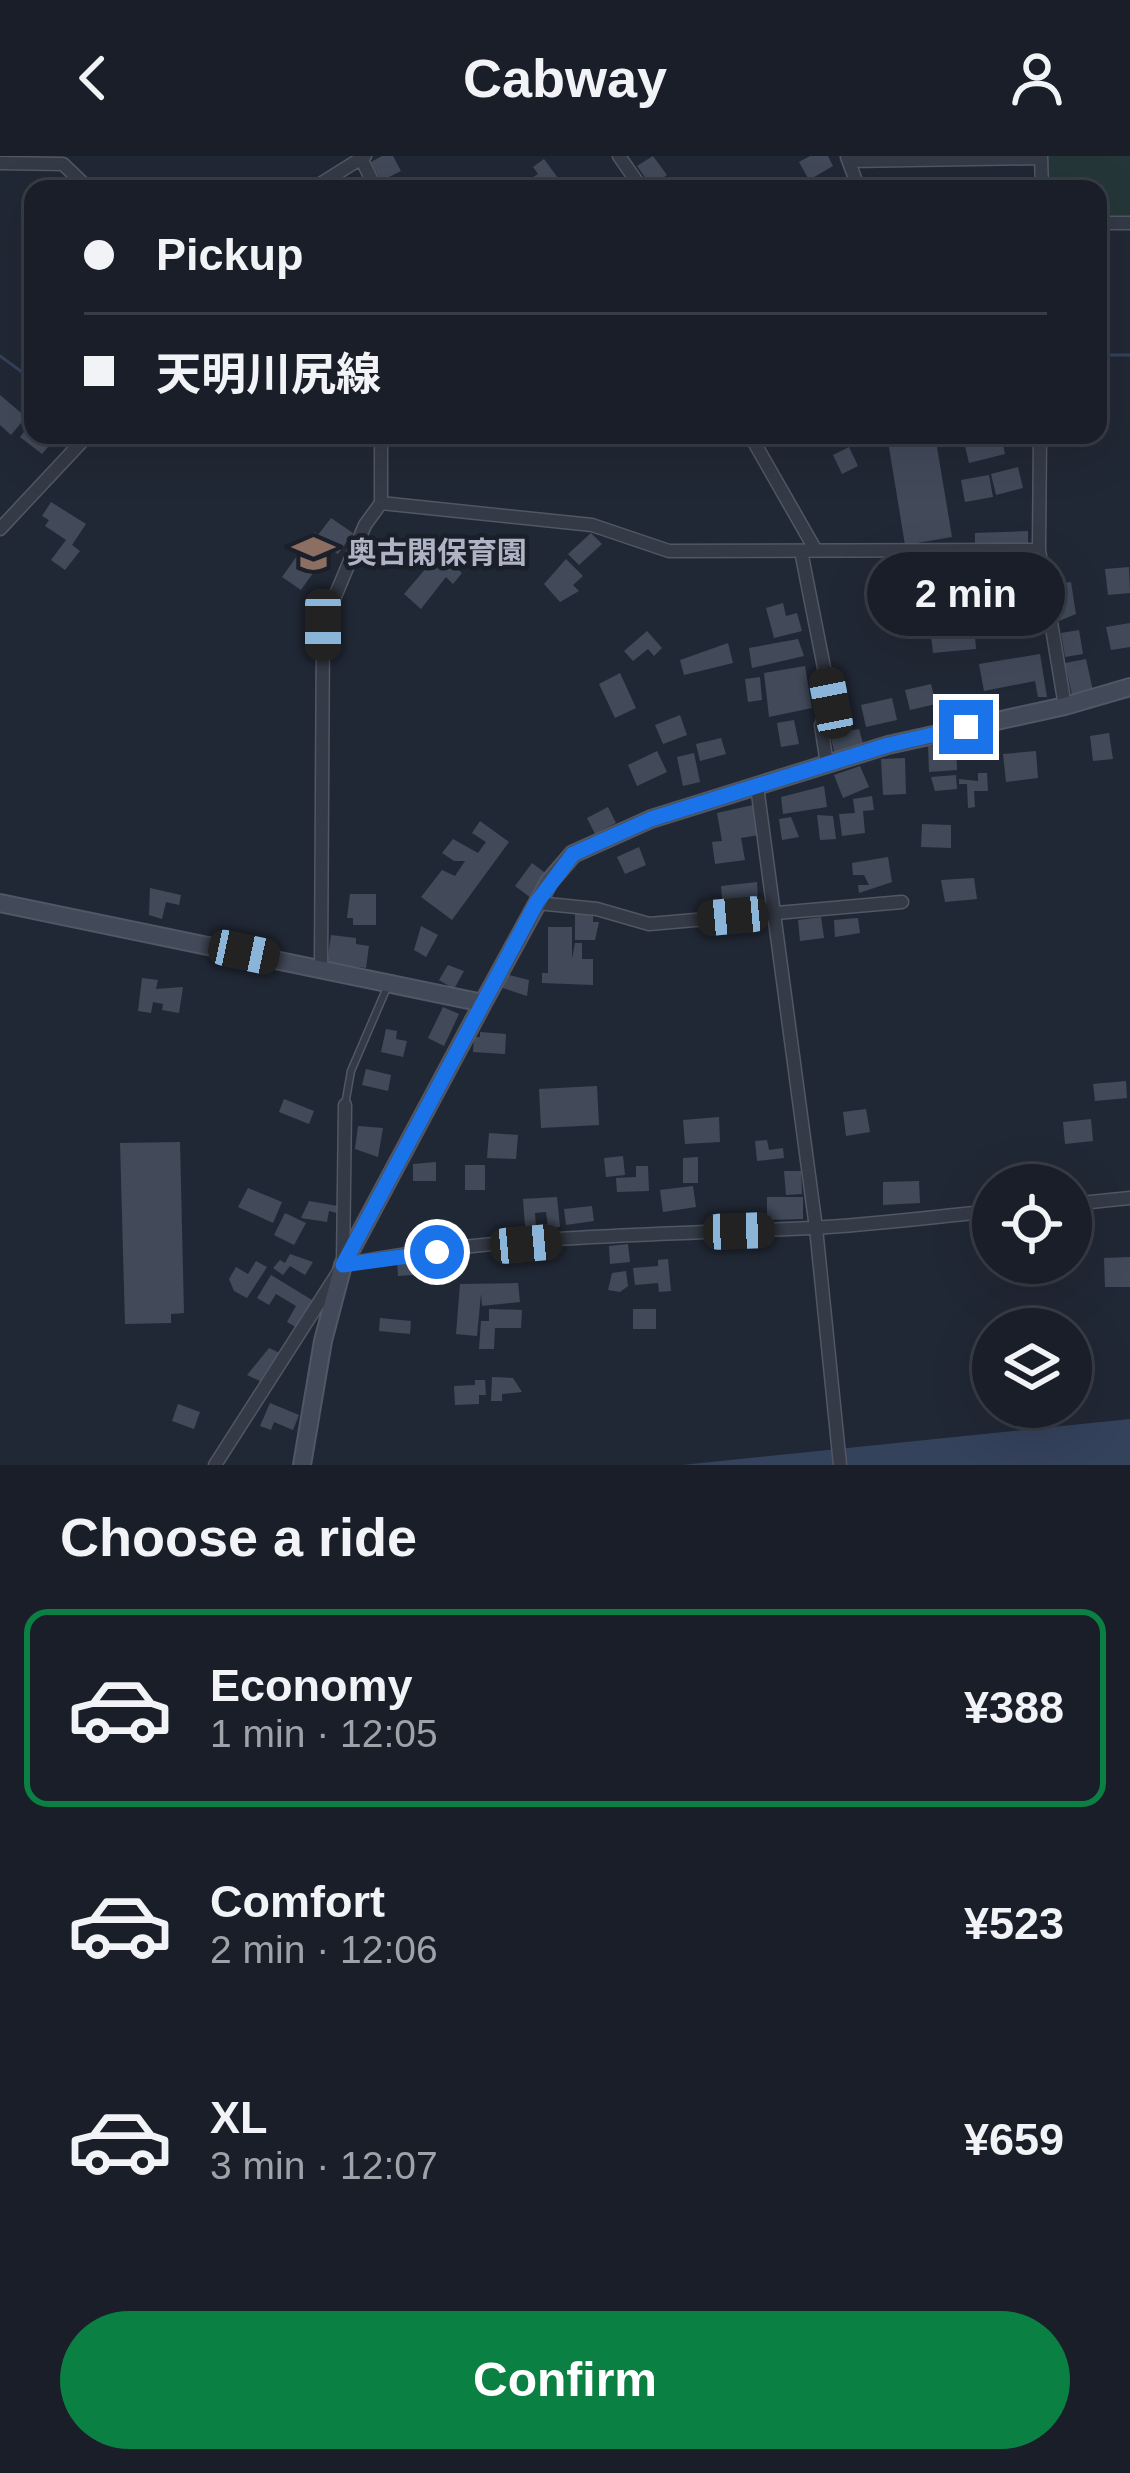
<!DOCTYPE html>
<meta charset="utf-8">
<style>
:root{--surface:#191e28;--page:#222730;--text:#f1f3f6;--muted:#9fa2a8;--line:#373c45;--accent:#0b8043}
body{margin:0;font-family:Arial,"Noto Sans JP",sans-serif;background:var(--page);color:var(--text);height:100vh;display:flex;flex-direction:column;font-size:45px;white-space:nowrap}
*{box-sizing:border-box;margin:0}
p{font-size:39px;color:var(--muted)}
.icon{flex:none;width:66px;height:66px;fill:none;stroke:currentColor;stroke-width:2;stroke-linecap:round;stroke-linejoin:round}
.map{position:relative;height:1309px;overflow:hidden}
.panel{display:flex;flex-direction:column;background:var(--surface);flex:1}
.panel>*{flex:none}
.guide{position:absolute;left:24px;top:24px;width:1083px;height:264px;border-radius:24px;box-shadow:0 12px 48px #0002,0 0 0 3px var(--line);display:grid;align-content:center;height:264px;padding:0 60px;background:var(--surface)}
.controls{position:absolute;left:972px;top:1008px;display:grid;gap:24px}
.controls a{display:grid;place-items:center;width:120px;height:120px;border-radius:50%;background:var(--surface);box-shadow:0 12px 48px #0002,0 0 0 3px var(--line);font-size:60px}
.end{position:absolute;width:54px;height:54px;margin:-27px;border:15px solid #1a73e8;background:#fff;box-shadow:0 0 0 6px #fff}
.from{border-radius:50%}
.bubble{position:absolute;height:84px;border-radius:42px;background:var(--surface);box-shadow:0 12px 48px #0002,0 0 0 3px var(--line);font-size:39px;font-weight:800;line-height:84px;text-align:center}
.car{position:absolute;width:36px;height:72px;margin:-36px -18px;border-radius:15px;box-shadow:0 0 9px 3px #0007;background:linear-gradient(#222 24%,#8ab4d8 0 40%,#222 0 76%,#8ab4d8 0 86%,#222 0)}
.guide b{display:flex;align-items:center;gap:42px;height:114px;font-size:45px}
.guide b+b{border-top:3px solid var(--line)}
.guide i{width:30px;height:30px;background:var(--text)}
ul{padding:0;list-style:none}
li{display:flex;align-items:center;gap:36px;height:198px;margin:0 24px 18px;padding:0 36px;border:6px solid transparent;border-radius:24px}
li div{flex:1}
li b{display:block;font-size:45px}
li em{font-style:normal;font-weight:800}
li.selected{border-color:var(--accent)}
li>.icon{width:108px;height:108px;stroke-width:1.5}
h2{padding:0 60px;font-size:54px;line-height:144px}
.button{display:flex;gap:24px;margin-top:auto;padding:24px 60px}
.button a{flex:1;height:138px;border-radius:72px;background:var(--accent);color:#fff;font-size:48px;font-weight:800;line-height:138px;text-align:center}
header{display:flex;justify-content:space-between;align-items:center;height:156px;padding:0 60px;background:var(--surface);font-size:54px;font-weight:800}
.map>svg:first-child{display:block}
.green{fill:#253639}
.water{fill:#35425c}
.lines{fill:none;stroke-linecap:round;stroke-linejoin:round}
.stream{stroke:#35425c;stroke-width:3}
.building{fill:#424a5a}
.lane-casing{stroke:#515764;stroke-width:9}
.street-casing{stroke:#515764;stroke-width:15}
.secondary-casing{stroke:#515764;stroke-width:20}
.lane{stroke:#343a46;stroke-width:6}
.street{stroke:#343a46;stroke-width:12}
.secondary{stroke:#424959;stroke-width:16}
.route{stroke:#1a73e8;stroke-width:15}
.labels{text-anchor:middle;stroke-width:9;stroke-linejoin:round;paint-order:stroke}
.poi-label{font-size:30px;font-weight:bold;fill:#aeb4c3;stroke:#1a1f2a;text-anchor:start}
</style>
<header><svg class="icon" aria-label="back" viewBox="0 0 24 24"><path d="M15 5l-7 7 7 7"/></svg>Cabway<svg class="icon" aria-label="person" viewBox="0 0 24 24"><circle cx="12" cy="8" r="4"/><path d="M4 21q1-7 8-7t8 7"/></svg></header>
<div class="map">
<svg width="1130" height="1309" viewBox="0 0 1130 1309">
<rect width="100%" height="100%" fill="#212835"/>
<path class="green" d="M1046,0H1130V62H1098V33H1046Z"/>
<path class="water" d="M1130,1263V1309H682Z"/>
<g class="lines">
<path class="stream" d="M1098,199H1130
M0,200L33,224
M96,279H100
M154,279L167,284L180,279"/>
</g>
<path class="building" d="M382,0H393L401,15L381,25L371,6Z
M653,0L667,19L651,30L637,10Z
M810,0H828L833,10L809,24L799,6Z
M544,3L558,22L533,33L527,25L538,18L533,11Z
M0,239L26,261L11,279L0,269Z
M33,265V279L53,285L42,298L20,281Z
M887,279H935L952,381L905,389Z
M975,279H1001L1005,298L969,307L963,282Z
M849,291L858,310L842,318L833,299Z
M1018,311L1023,332L996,339L991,318Z
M989,319L993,341L965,346L961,324Z
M51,346L86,368L72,389L80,395L65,414L51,404L66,384L45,370L49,364L42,360Z
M331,362L353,377L338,398L330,393L301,434L282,421L314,376L318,379Z
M1028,375V387L975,388V377Z
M591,377L602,388L579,409L568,398Z
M439,397L462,417L453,428L446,421L421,453L404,438Z
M566,403L583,420L573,429L579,435L560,446L544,428Z
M1129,411L1130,437L1108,439L1105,413Z
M1071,426L1076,458L1059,465L1053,428Z
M783,447L786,460L797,457L802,475L774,482L766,452Z
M1130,467V491L1111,494L1106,471Z
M974,468L976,493L933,497L930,472Z
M1079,474L1083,498L1065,501L1061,477Z
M647,475L662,492L654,500L648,493L633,505L624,495Z
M798,483L804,500L752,512L749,492Z
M728,487L733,507L684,519L680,504Z
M1040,498L1047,541H1038L1035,525L984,535L979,508Z
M1086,503L1093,535L1072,539L1065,507Z
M805,510L812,552L769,561L764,517Z
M620,517L636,552L615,562L599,528Z
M760,521L762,544L748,546L745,523Z
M931,528L936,548L910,554L905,534Z
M892,542L897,564L866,571L861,549Z
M680,559L687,579L663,588L655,569Z
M794,564L799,588L781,591L777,567Z
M859,573L864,591L835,599L830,578Z
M1109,577L1113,603L1093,605L1090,580Z
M721,582L726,598L700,605L696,588Z
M956,589L957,614L929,616L928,590Z
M657,595L667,616L637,630L628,609Z
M1036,595L1038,622L1006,626L1003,598Z
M694,597L700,626L683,630L677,601Z
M905,602L906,638L883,639L881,603Z
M860,610L869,631L843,642L834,619Z
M978,617H987L988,635H974L975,651L968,652L967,628H959V623L978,625Z
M956,619L957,633L935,635L931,621Z
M824,630L827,651L783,658L781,641Z
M872,640L874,654L863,655L865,677L842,680L839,658L855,657L853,643Z
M753,649L759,679L741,682L745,704L715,708L712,686L722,685L717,657Z
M608,651L616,667L595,678L587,662Z
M817,659L833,660L836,683L820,684Z
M791,661L799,681L782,684L779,663Z
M480,665L509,686L452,764L421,741L442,714L455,720L465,705H454L442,697L453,683L478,697L486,686L472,677Z
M922,668L951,669V692L921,691Z
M639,691L646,709L625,718L617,701Z
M888,701L892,726L859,737L858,729H869L864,719H853L852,707Z
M532,707L548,719L531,742L515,730Z
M974,722L977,743L945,746L941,724Z
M757,726L758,747L723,754L721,730Z
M150,732L181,739L179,749L166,746L162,763L149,759Z
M350,738H376V769H353V762H347Z
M575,758H593V766H599L595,784H575Z
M821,761L824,782L800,785L798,764Z
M858,762L860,777L835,781L834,764Z
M421,770L438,779L426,801L414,794Z
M548,771H572V803L575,787H582V803H593V829L542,827V817H548Z
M331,779L356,782V788L369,790L366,812L327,807Z
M448,809L464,815L454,833L439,824Z
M505,818L529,824L527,840L500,831Z
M142,822L158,824L156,833L183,831L179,857L162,854L163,848L153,846L151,857L138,855Z
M443,851L459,858L444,890L428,882Z
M386,873L397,875L396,883L407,885L403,901L381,896Z
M480,876L506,878L505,898L473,896L474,881H480Z
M366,913L391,919L388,935L362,929Z
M1126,925L1127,942L1095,945L1093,928Z
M597,930L599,969L541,972L539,933Z
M284,943L314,955L309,968L279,956Z
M866,953L870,976L846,980L843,956Z
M719,961L720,986L685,988L683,964Z
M1091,963L1093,985L1065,988L1063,966Z
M358,970L383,972L378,1001L355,993Z
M489,977L518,979L516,1003L487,1002Z
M767,984L769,994L783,992L784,1002L757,1005L755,985Z
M180,986L184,1157L171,1158V1167L125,1168L120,987Z
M623,1000L625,1019L606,1021L604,1002Z
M698,1001V1027H683V1002Z
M436,1006V1025H413V1008Z
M465,1009H485V1034H465Z
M1023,1009H1053V1022H1023Z
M636,1010H648L649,1035L617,1036L616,1022L636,1021Z
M784,1015H801L802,1038L786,1039Z
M919,1025L920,1047L883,1049V1026Z
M693,1030L696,1051L663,1056L660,1034Z
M248,1032L282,1046L273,1067L238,1051Z
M557,1041L560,1071L548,1072L546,1056L535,1057L536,1070L525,1071L523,1043Z
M767,1041H803V1063L767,1064Z
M309,1045L338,1050L337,1057L329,1055L327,1066L301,1062Z
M592,1050L594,1065L566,1069L564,1053Z
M285,1057L306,1067L294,1089L274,1079Z
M628,1088L630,1106L610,1108L609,1090Z
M290,1098L313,1106L305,1119L290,1110L283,1119L273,1112L280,1104L285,1107Z
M456,1098L458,1114L435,1116L434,1101Z
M426,1101L427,1118L398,1120L397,1103Z
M1130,1101V1131H1105L1104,1102Z
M668,1103L671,1135L659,1136L658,1127L635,1129L633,1112L658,1110V1104Z
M256,1105L267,1111L247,1142L234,1135L229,1123L236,1111L248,1118Z
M626,1115L628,1130L620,1136L608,1134L612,1117Z
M271,1119L317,1147L301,1174L287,1166L296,1150L276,1138L269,1149L257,1142Z
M518,1127L520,1146L482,1150L481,1138L477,1180L456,1178L460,1128Z
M489,1153L522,1154L521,1172H495L494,1193H479L481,1165H489Z
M633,1153H656V1173H633Z
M380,1162L411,1165L410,1178L379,1175Z
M269,1192L280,1197L266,1228L247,1219Z
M492,1221L513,1222L522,1236L502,1238V1245H491Z
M475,1224H485L486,1239H479V1248L455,1249L454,1230L475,1229Z
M270,1247L299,1259L293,1274L274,1266L271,1274L260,1270Z
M178,1248L200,1256L194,1273L172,1265Z"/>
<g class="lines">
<defs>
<path id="lane" d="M345,949L351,915L388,829"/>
<path id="street" d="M619,0L642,33
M1041,0L1042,33
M847,1L859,33
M361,2L376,33
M849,5L1041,2
M0,7L63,8L89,33
M312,33L365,0
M1098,67H1130
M750,279L815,393
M1040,279L1039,394L1065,550
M381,347L592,369L669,395L1039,394
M0,373L88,279
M801,395L831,547L821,569L827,608
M757,630L816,1072L840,1309
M537,747L597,753L649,768L902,746
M321,811L323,469L365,369L381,347V279
M1071,1048L1130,1042
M343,1109C495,1079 655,1079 810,1072C871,1069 932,1061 993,1055
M215,1309L343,1109L345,949"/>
<path id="secondary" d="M0,747L483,847L549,726L573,698L651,663L888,589L1065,550L1130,531
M302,1309L323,1185L343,1109L483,847"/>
</defs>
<use href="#lane" class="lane-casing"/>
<use href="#street" class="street-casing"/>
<use href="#secondary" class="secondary-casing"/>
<use href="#lane" class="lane"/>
<use href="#street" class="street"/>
<use href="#secondary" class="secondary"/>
</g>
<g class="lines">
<path class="route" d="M437,1096L343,1109L537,746L573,698L651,663L888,589L966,571"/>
</g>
<defs>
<symbol id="school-bare" viewBox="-9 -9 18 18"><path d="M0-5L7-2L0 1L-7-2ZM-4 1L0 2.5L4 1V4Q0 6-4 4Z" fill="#8d6e63" stroke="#1a1f2a" stroke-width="2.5" paint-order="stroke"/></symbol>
</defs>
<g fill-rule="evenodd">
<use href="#school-bare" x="284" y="368" width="59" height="59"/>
</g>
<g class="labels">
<g class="poi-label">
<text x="347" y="407">奥古閑保育園</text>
</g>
</g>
</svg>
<div class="controls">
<a><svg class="icon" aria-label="locate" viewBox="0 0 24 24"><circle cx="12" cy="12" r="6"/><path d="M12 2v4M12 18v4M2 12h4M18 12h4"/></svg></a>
<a><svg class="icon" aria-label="layers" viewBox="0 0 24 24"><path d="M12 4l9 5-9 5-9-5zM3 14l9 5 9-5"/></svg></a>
</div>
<i class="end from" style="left:437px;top:1096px"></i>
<i class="end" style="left:966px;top:571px"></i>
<div class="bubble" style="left:867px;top:396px;width:198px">2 min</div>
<i class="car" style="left:323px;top:469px;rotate:180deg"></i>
<i class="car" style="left:831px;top:547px;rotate:349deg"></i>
<i class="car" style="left:733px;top:760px;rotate:265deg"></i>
<i class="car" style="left:244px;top:796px;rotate:102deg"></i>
<i class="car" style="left:739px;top:1075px;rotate:88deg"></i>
<i class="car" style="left:526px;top:1088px;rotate:85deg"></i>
<div class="guide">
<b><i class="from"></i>Pickup</b>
<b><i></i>天明川尻線</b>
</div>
</div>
<section class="panel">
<h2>Choose a ride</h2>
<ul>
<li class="selected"><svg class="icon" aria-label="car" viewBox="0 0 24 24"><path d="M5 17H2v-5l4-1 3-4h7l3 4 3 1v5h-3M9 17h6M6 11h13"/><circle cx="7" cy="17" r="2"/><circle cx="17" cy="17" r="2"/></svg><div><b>Economy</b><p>1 min · 12:05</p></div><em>¥388</em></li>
<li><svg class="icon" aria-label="car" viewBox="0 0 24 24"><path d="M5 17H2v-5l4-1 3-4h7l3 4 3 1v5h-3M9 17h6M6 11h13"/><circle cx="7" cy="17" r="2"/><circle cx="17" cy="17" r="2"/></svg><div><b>Comfort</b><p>2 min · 12:06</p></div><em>¥523</em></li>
<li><svg class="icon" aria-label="car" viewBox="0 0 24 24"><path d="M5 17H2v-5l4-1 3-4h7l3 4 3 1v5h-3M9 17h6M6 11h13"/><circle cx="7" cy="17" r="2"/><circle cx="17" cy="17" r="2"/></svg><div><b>XL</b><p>3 min · 12:07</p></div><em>¥659</em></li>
</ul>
<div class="button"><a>Confirm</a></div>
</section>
